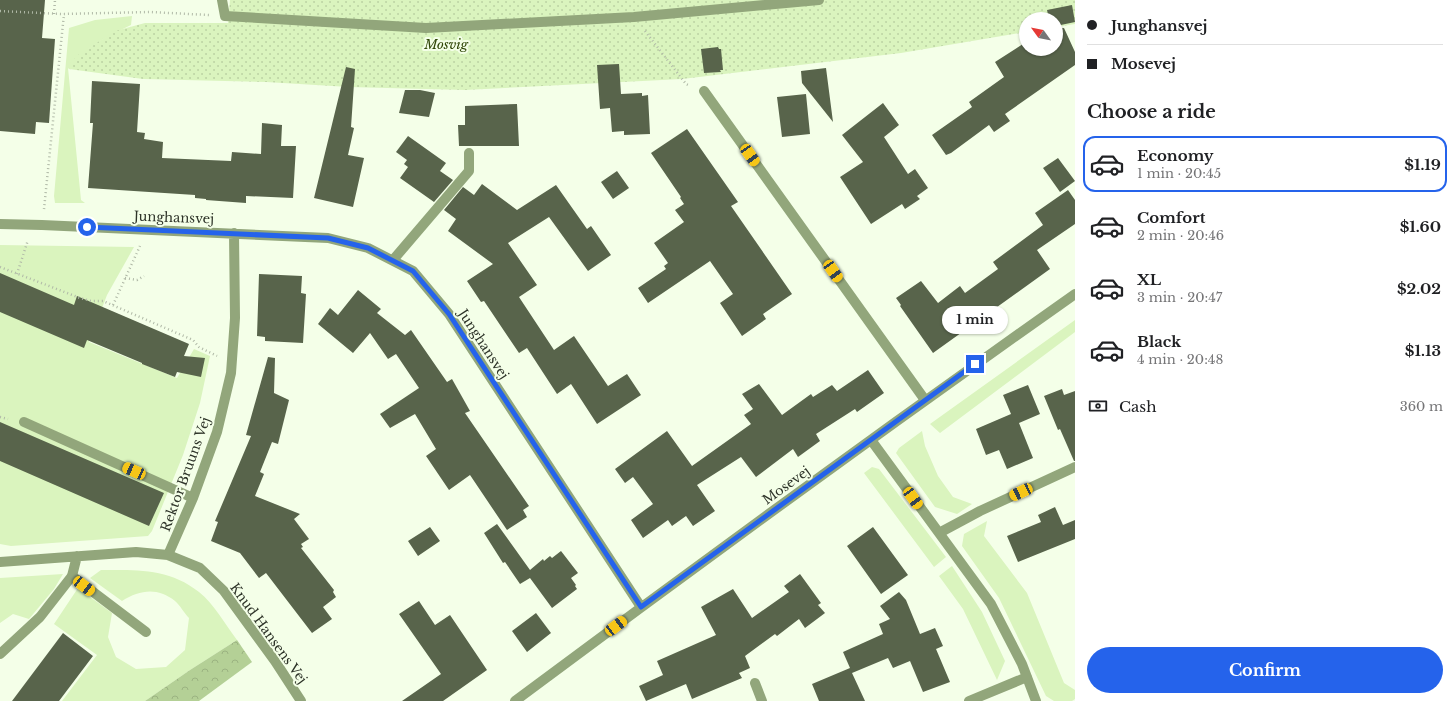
<!DOCTYPE html>
<meta charset="utf-8">
<style>
:root{--surface:#fff;--page:#f6f6f6;--text:#202124;--muted:#757577;--line:#e0e0e0;--accent:#2563eb}
body{margin:0;font-family:"Libre Baskerville",serif;background:var(--page);color:var(--text);height:100vh;display:flex;flex-direction:column;font-size:15px;white-space:nowrap}
*{box-sizing:border-box;margin:0}
p{font-size:13px;color:var(--muted)}
.icon{flex:none;width:22px;height:22px;fill:none;stroke:currentColor;stroke-width:2;stroke-linecap:round;stroke-linejoin:round}
.map{position:relative;flex:1;overflow:hidden}
.drawer{display:flex;flex-direction:column;background:var(--surface);width:380px}
.drawer>*{flex:none}
.guide{display:grid;align-content:center;height:88px;padding:0 12px;background:var(--surface)}
.needle{width:26px;rotate:303deg}
.controls{position:absolute;left:1019px;top:12px;display:grid;gap:8px}
.controls a{display:grid;place-items:center;width:44px;height:44px;border-radius:50%;background:var(--surface);box-shadow:0 1px 3px #0004;font-size:20px}
.end{position:absolute;width:18px;height:18px;margin:-9px;border:5px solid #2563eb;background:#fff;box-shadow:0 0 0 2px #fff}
.from{border-radius:50%}
.bubble{position:absolute;height:28px;border-radius:14px;background:var(--surface);box-shadow:0 1px 3px #0004;font-size:13px;font-weight:700;line-height:28px;text-align:center}
.car{position:absolute;width:12px;height:24px;margin:-12px -6px;border-radius:5px;box-shadow:0 0 3px 1px #0007;background:linear-gradient(#f5c518 24%,#345 0 40%,#f5c518 0 76%,#345 0 86%,#f5c518 0)}
.guide b{display:flex;align-items:center;gap:14px;height:38px;font-size:15px}
.guide b+b{border-top:1px solid var(--line)}
.guide i{width:10px;height:10px;background:var(--text)}
ul{padding:0;list-style:none}
li{display:flex;align-items:center;gap:12px;height:56px;margin:0 8px 6px;padding:0 4px;border:2px solid transparent;border-radius:12px}
li div{flex:1}
li b{display:block;font-size:15px}
li em{font-style:normal;font-weight:700}
li.on{border-color:var(--accent)}
li>.icon{width:36px;height:36px;stroke-width:1.5}
h2{padding:0 12px;font-size:18px;line-height:48px}
.pay{display:flex;align-items:center;gap:10px;height:44px;padding:0 12px;font-size:15px}
.pay p{margin-inline-start:auto}
.primary-button{display:flex;gap:8px;margin-top:auto;padding:8px 12px}
.primary-button a{flex:1;height:46px;border-radius:24px;background:var(--accent);color:#fff;font-size:16px;font-weight:700;line-height:46px;text-align:center}
main{display:flex;flex:1;min-height:0}
.map>svg:first-child{display:block}
.grass{fill:#daf4be}
.forest{fill:url(#forest-crowns)}
.park{fill:url(#park-dots)}
.building{fill:#58644b}
.lines{fill:none;stroke-linecap:round;stroke-linejoin:round}
.path{stroke:#b0b9a7;stroke-width:2.5;stroke-dasharray:1 3;stroke-linecap:butt}
.lane{stroke:#92a67b;stroke-width:10}
.street{stroke:#92a67b;stroke-width:10}
.route{stroke:#2563eb;stroke-width:5}
.labels{text-anchor:middle;stroke-width:4;stroke-linejoin:round;paint-order:stroke}
.park-label{font-size:13px;font-style:italic;fill:#2f4606;stroke:#f4ffe8}
.street-label{font-size:13px;fill:#2e3429;stroke:#f4ffe8}
</style>
<main>
<div class="map">
<svg width="1075" height="701" viewBox="0 0 1075 701">
<defs>
<pattern id="forest-crowns" width="20" height="18" patternUnits="userSpaceOnUse"><rect width="20" height="18" fill="#b4d096"/><path d="M2 6a3 3 0 1 1 6 0M12 15a3 3 0 1 1 6 0" fill="none" stroke="#9bb381"/></pattern>
<pattern id="park-dots" width="8" height="8" patternUnits="userSpaceOnUse"><rect width="8" height="8" fill="#daf4be"/><path d="M2 2h.1M6 6h.1" fill="none" stroke="#bbd2a3" stroke-width="1.8" stroke-linecap="round"/></pattern>
</defs>
<rect width="100%" height="100%" fill="#f4ffe8"/>
<path class="grass" d="M132,16L131,25C106,37 86,47 68,68L81,200L85,203H55L54,196L69,28L95,20Z
M0,245L134,247L107,295L89,342L177,378L194,349L210,356L200,403L183,455L152,531L148,536L11,546L0,544Z
M1075,320V332L940,433L930,424Z
M922,431L925,446L938,476L953,497L972,504L957,514L935,507L896,453L899,448Z
M872,467L879,469L946,557L934,567L864,473Z
M987,521L984,536L1027,593L1064,683L1075,690V699L1072,701H1054L1046,696L999,598L962,546L964,534Z
M952,566L982,612L1005,661L997,680L963,609L939,576Z
M101,570C136,570 169,568 199,592C214,604 225,624 237,640L190,670L145,701H62L97,655L54,624L78,588L112,613L108,637L116,657L136,669L166,667L185,650L189,618C184,613 180,605 175,601C157,587 140,590 122,601L90,578Z
M63,574L54,589L29,619L13,614L0,623V578Z"/>
<path class="forest" d="M237,640L252,662L199,701H145L190,670Z"/>
<path class="park" d="M230,0H1075V24L1056,27V19H1026V32L901,53L682,79L465,90L349,87L266,82L143,79L69,69L67,67L78,55L115,31L145,23H228Z"/>
<path class="building" d="M0,0H45L42,38L55,39L49,123L36,122L35,134L0,131Z
M1072,5L1075,22L1056,26V19H1049L1047,10Z
M1064,28L1075,52V65L1005,114L1010,121L994,132L989,125L951,153L946,155L932,135L972,107L969,102L1004,77L995,62L1026,42V49H1056V29Z
M718,47L719,49H721L723,70H720L721,72L704,73L701,49Z
M619,64L621,94L642,93V96L648,95L650,134L624,135V131L612,132L610,108L600,109L597,65Z
M346,67L355,69L351,127L354,128L348,155L364,158L353,207L314,198Z
M826,68L833,122L802,83L801,71Z
M92,81L140,84L137,132L145,133L144,139L163,142L162,158L231,161L232,152L261,154L262,123L282,125L281,146H296L293,198L246,196V203L206,200V199L195,198V195L88,188L93,123H90Z
M405,90H420L435,93L429,117L399,113Z
M806,94L810,134L782,137L777,97Z
M883,103L899,125L884,137L908,174L915,169L928,188L917,196L920,199L905,209L902,204L871,224L840,177L863,162L842,135Z
M517,104L519,146H459L458,125H465V106Z
M687,129L738,202L731,206L792,294L763,314L766,319L742,336L720,303L733,294L710,261L648,303L638,288L666,269L664,266L668,263L654,243L684,222L675,210L684,204L680,198L681,197L651,153Z
M408,136L446,163L440,171L453,180L434,202L400,178L408,167L404,164L407,160L396,152Z
M1058,158L1075,181L1060,192L1043,168Z
M617,171L629,188L613,199L601,182Z
M482,184L517,210L556,185L587,229L591,226L611,255L588,271L549,217L508,243L537,285L519,297L554,350L574,336L608,386L627,374L641,395L597,424L571,384L557,394L527,348L519,353L484,301L481,302L467,281L493,264L448,231L456,219L444,210L463,187L474,195Z
M1068,190L1075,200V224L1037,250L1050,269L933,353L900,306L901,305L896,298L921,281L938,303L960,286L965,293L998,269L993,262L1043,225L1035,213Z
M0,273L74,305L77,296L189,344L184,356L205,358L201,377L177,372L175,377L142,364V363L87,340L84,348L0,312Z
M259,274L302,276L301,293L306,294L303,343L265,341V337L257,336Z
M358,290L381,309L377,313L405,335L411,330L447,382L452,379L470,411L465,413L529,506L523,510L527,517L507,530L470,475L449,490L426,456L436,449L415,414L390,428L380,414L419,388L396,354L388,359L370,333L353,353L318,324L330,308L338,315Z
M268,357L275,358L274,393L289,400L278,444L272,442L260,472L264,474L255,496L300,514L294,519L309,539L301,544L303,547L301,548L334,590L333,592L336,597L323,607L332,619L312,633L266,573L259,578L240,553L211,541L218,522L215,521L251,436L246,435Z
M868,370L884,393L857,412L855,409L816,434L820,441L798,457L793,449L756,477L741,457L697,485L715,511L693,526L686,516L672,526L668,520L643,538L631,520L653,504L633,477L625,483L615,469L667,431L692,466L751,424L744,415L753,409L742,394L759,384L782,415L811,394L813,397L832,385L837,391Z
M1028,385L1040,414L1019,423L1033,458L1007,469L999,450L986,455L976,429L1011,414L1003,395Z
M1062,389L1064,395L1075,391V461H1074L1060,429L1058,430L1044,396Z
M0,422L164,493L149,526L0,461Z
M1055,507L1063,525L1075,520V539L1018,562L1007,536L1041,522L1038,515Z
M497,524L530,570L543,559L544,561L550,556L552,558L561,551L578,573L571,578L576,585L575,586L577,589L552,608L530,578L520,584L505,562L503,563L484,533Z
M430,527L440,541L418,556L408,541Z
M873,527L908,575L881,594L847,546Z
M800,574L821,603L818,605L825,613L805,628L799,619L777,636L775,634L745,656L750,668L739,673L742,678L692,699L686,684L646,701L639,686L663,675L657,661L716,635L701,607L733,589L752,618L789,592L784,586Z
M899,592L906,600L920,634L935,628L943,646L936,649L950,682L923,692L910,661L893,668L888,658L852,673L865,701H819L812,684L850,668L843,652L883,634L879,624L890,619L880,606Z
M419,601L435,625L450,615L487,670L443,701H402L441,674L399,614Z
M536,613L551,633L527,652L512,631Z
M63,633L93,656L59,701H12Z"/>
<g class="lines">
<path class="path" d="M0,11L61,14L150,12L209,15
M54,14L55,0
M645,31L686,84L690,86
M44,209L64,14
M0,267L80,298L91,301H103L193,340L199,347L217,356
M17,274L28,240
M125,278L137,280L144,276
M113,305L140,246
M0,417L8,419"/>
<path class="lane" d="M222,0L225,16L426,28L634,17L819,0
M393,260L469,171V153
M72,576L146,632"/>
<path class="street" d="M704,91L925,400
M0,224L42,225L328,238L368,248L413,271L449,314L641,607
M24,422L193,498
M871,440L991,604L1022,664L1036,701
M939,533L980,511L1075,467
M168,555L193,498L217,432L231,373L235,318L234,233
M0,562L136,552L168,555L200,568L224,591L275,661L301,701
M0,654L40,617L72,576L77,556
M755,683L762,701
M515,701C700,563 887,427 1075,294
M969,701L1027,677"/>
</g>
<g class="lines">
<path class="route" d="M87,227L328,238L368,248L413,271L449,314L641,607L975,364"/>
</g>
<g class="labels">
<g class="park-label">
<text x="446" y="49">Mosvig</text>
</g>
<g class="street-label">
<text transform="translate(174 217) rotate(2)" y="5">Junghansvej</text>
<text transform="translate(484 344) rotate(57)" y="5">Junghansvej</text>
<text transform="translate(185 474) rotate(-70)" y="5">Rektor Bruuns Vej</text>
<text transform="translate(786 485) rotate(-36)" y="5">Mosevej</text>
<text transform="translate(269 633) rotate(54)" y="5">Knud Hansens Vej</text>
</g>
</g>
</svg>
<div class="controls">
<a><svg class="needle" viewBox="-14 -14 28 28"><path d="M0-13l5 13h-10z" fill="#e53935"/><path d="M0 13l5-13h-10z" fill="#757577"/></svg></a>
</div>
<i class="end from" style="left:87px;top:227px"></i>
<i class="end" style="left:975px;top:364px"></i>
<div class="bubble" style="left:942px;top:306px;width:66px">1 min</div>
<i class="car" style="left:750px;top:155px;rotate:145deg"></i>
<i class="car" style="left:833px;top:271px;rotate:145deg"></i>
<i class="car" style="left:134px;top:471px;rotate:294deg"></i>
<i class="car" style="left:1021px;top:492px;rotate:245deg"></i>
<i class="car" style="left:913px;top:498px;rotate:144deg"></i>
<i class="car" style="left:84px;top:586px;rotate:127deg"></i>
<i class="car" style="left:616px;top:626px;rotate:53deg"></i>
</div>
<section class="drawer">
<div class="guide">
<b><i class="from"></i>Junghansvej</b>
<b><i></i>Mosevej</b>
</div>
<h2>Choose a ride</h2>
<ul>
<li class="on"><svg class="icon" aria-label="car" viewBox="0 0 24 24"><path d="M5 17H2v-5l4-1 3-4h7l3 4 3 1v5h-3M9 17h6M6 11h13"/><circle cx="7" cy="17" r="2"/><circle cx="17" cy="17" r="2"/></svg><div><b>Economy</b><p>1 min · 20:45</p></div><em>$1.19</em></li>
<li><svg class="icon" aria-label="car" viewBox="0 0 24 24"><path d="M5 17H2v-5l4-1 3-4h7l3 4 3 1v5h-3M9 17h6M6 11h13"/><circle cx="7" cy="17" r="2"/><circle cx="17" cy="17" r="2"/></svg><div><b>Comfort</b><p>2 min · 20:46</p></div><em>$1.60</em></li>
<li><svg class="icon" aria-label="car" viewBox="0 0 24 24"><path d="M5 17H2v-5l4-1 3-4h7l3 4 3 1v5h-3M9 17h6M6 11h13"/><circle cx="7" cy="17" r="2"/><circle cx="17" cy="17" r="2"/></svg><div><b>XL</b><p>3 min · 20:47</p></div><em>$2.02</em></li>
<li><svg class="icon" aria-label="car" viewBox="0 0 24 24"><path d="M5 17H2v-5l4-1 3-4h7l3 4 3 1v5h-3M9 17h6M6 11h13"/><circle cx="7" cy="17" r="2"/><circle cx="17" cy="17" r="2"/></svg><div><b>Black</b><p>4 min · 20:48</p></div><em>$1.13</em></li>
</ul>
<div class="pay"><svg class="icon" aria-label="cash" viewBox="0 0 24 24"><path d="M3 7h18v10H3z"/><circle cx="12" cy="12" r="2"/></svg>Cash<p>360 m</p></div>
<div class="primary-button"><a>Confirm</a></div>
</section>
</main>
